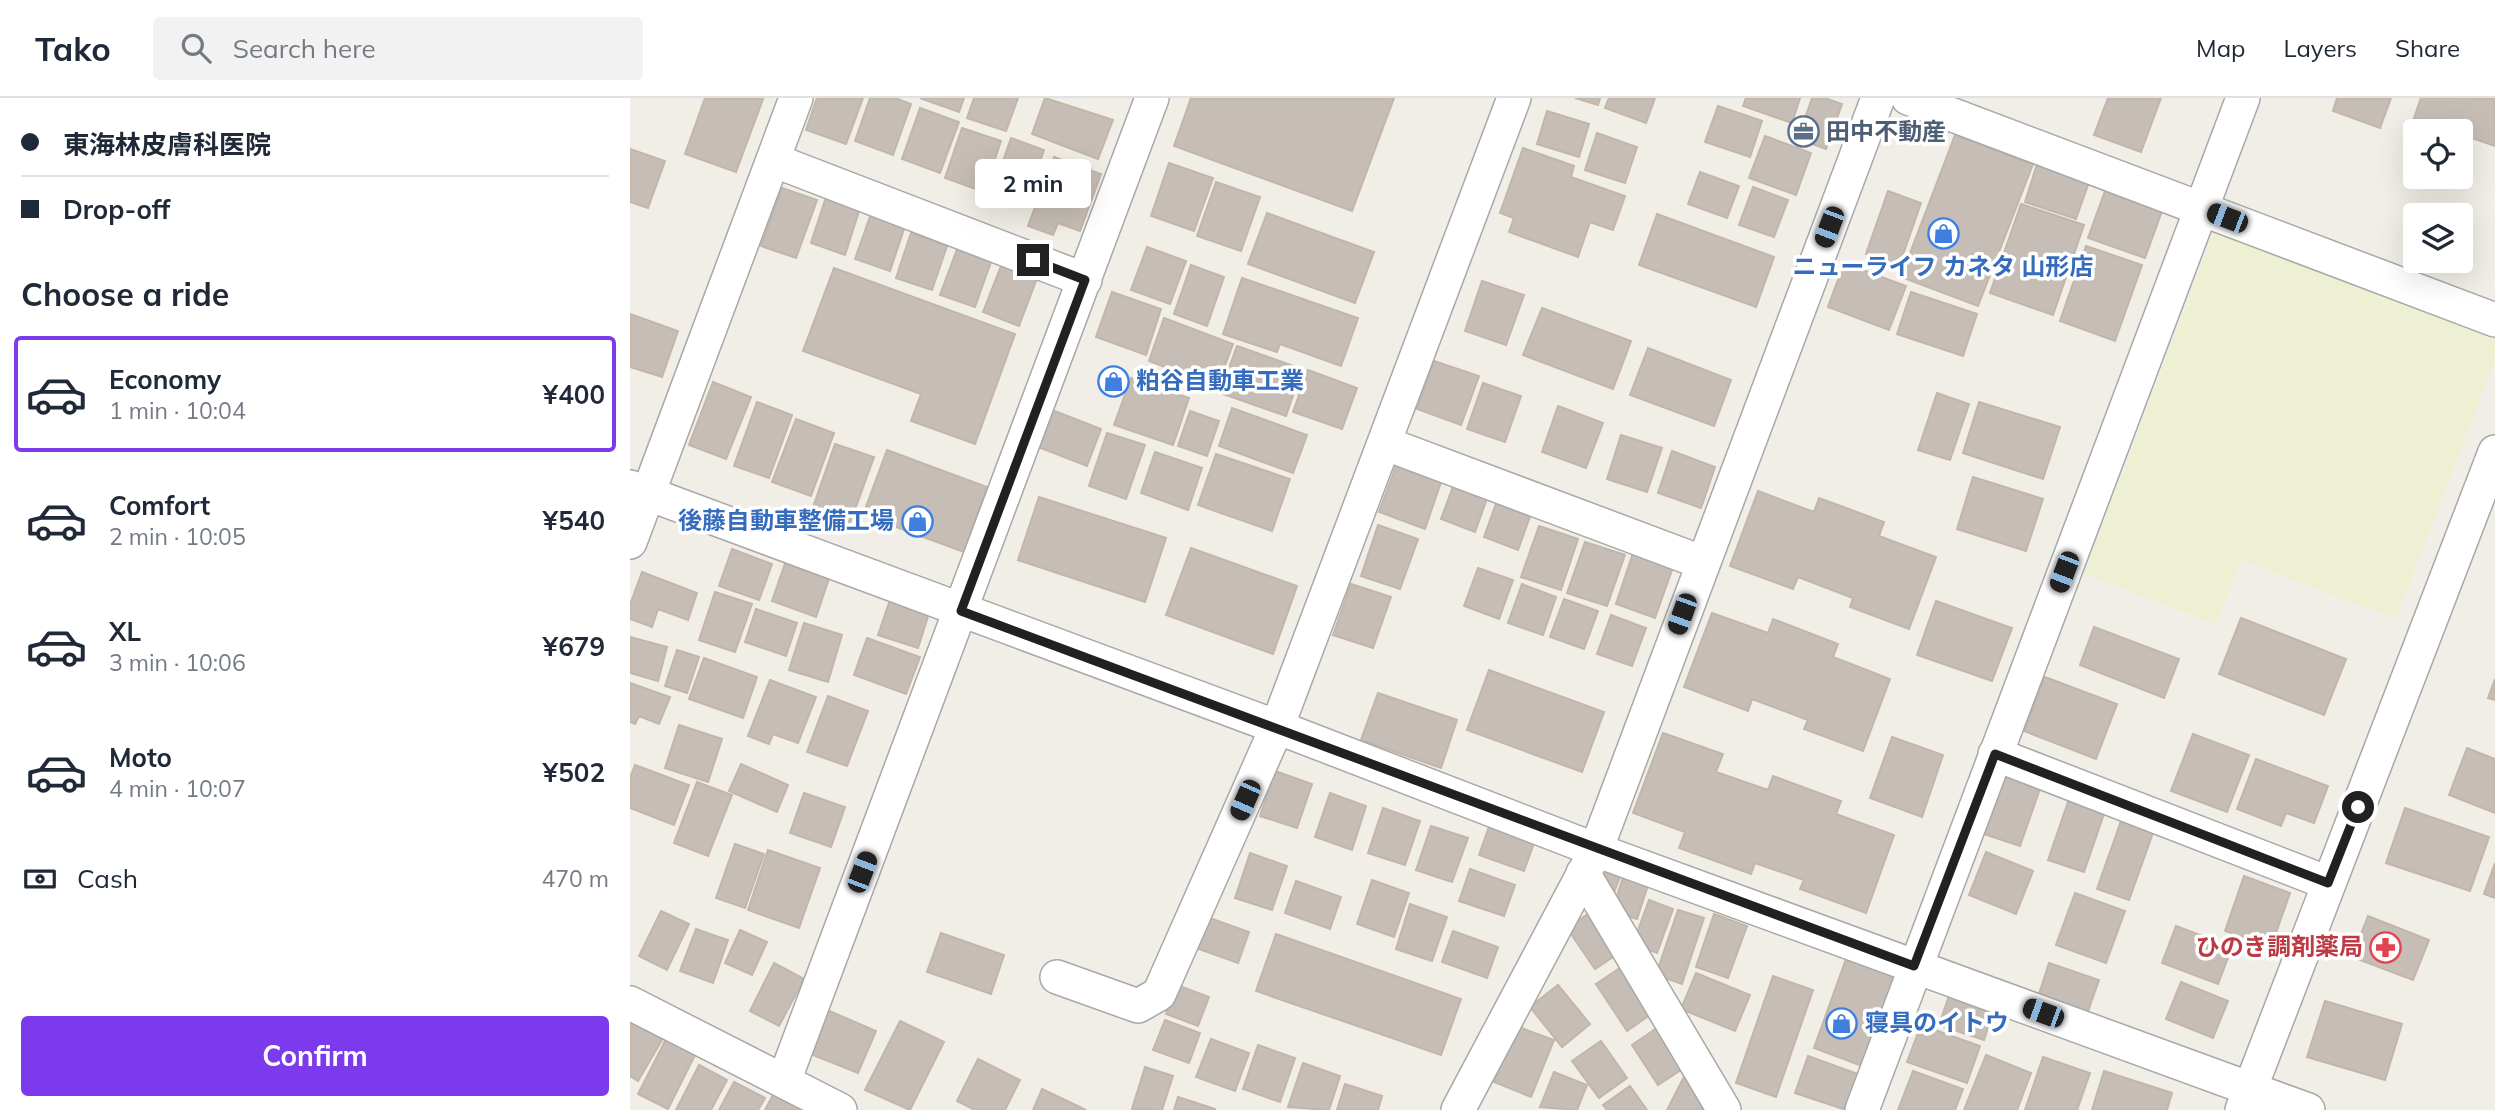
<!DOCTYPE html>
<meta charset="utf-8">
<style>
:root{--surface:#fff;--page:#f2f2f3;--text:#1f2937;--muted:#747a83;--line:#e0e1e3;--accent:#7c3aed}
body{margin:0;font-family:Mulish,"Noto Sans JP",sans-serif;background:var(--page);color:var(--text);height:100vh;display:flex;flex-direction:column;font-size:26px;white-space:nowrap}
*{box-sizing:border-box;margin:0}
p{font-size:23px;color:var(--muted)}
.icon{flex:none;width:38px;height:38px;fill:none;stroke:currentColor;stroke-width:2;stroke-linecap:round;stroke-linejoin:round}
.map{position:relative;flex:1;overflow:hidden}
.details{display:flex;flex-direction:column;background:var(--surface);width:630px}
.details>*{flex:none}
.top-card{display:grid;align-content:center;height:154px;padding:0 21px;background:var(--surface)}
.tools{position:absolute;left:1773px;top:21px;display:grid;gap:14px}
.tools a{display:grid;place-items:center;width:70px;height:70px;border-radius:7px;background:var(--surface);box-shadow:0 7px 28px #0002;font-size:35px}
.end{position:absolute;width:32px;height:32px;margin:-16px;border:9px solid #212121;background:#fff;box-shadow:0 0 0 4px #fff}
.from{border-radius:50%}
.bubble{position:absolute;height:49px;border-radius:7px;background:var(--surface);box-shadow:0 7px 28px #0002;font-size:23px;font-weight:700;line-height:49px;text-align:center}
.car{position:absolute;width:21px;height:42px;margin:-21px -10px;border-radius:9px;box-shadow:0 0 5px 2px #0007;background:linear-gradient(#222 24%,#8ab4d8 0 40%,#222 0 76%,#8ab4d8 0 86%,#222 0)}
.top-card b{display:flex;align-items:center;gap:24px;height:66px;font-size:26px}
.top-card b+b{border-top:2px solid var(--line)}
.top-card i{width:18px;height:18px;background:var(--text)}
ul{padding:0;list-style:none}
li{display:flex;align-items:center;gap:21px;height:116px;margin:0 14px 10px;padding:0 7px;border:4px solid transparent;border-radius:7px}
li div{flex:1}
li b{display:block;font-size:26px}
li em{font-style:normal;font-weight:700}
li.selected{border-color:var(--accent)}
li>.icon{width:63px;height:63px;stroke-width:1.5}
h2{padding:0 21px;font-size:32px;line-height:84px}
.pay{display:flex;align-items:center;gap:18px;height:77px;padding:0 21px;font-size:26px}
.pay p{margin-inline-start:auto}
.action{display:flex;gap:14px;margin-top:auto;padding:14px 21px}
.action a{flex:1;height:80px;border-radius:7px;background:var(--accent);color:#fff;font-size:28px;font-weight:700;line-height:80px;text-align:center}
header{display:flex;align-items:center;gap:42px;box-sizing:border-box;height:98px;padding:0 35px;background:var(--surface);border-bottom:2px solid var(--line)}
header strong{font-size:33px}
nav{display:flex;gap:38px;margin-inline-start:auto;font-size:24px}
.search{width:490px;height:63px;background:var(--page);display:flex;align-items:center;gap:18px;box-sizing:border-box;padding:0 24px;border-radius:7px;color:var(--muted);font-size:26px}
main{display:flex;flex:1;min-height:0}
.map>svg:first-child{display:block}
.farmland{fill:#edf0d2}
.building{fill:#c6beb6;stroke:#c4b5a9;stroke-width:2}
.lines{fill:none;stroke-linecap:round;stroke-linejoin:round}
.minor-casing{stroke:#a8a8a8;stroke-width:36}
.minor{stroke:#fff;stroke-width:33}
.route{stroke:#212121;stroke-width:9}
.labels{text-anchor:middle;stroke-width:7;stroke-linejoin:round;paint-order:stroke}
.service-label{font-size:24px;font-weight:bold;fill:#4e5e75;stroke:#fff;text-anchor:start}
.shop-label{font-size:24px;font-weight:bold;fill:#366cbe;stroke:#fff;text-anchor:start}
.health-label{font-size:24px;font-weight:bold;fill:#be3a42;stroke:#fff;text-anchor:end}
</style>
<header>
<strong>Tako</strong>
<div class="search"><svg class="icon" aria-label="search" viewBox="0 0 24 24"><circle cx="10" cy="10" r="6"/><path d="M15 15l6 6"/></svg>Search here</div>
<nav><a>Map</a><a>Layers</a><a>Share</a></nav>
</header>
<main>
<section class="details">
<div class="top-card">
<b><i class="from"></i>東海林皮膚科医院</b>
<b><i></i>Drop-off</b>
</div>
<h2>Choose a ride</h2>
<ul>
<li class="selected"><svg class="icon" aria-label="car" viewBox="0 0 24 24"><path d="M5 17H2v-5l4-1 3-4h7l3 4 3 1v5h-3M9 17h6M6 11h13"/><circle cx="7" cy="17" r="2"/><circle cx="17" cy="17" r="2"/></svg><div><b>Economy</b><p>1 min · 10:04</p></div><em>¥400</em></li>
<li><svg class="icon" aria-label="car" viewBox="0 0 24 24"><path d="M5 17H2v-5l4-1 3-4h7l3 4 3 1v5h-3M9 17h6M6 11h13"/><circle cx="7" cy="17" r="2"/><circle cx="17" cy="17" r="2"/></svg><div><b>Comfort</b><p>2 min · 10:05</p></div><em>¥540</em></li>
<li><svg class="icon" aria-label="car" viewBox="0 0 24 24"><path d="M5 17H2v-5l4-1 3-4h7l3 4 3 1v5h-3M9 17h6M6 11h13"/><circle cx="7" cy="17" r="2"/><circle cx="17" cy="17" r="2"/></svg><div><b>XL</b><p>3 min · 10:06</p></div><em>¥679</em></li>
<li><svg class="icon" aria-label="car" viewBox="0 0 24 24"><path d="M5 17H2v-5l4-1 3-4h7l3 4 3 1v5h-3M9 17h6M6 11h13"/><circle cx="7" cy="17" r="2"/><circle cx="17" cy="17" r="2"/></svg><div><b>Moto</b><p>4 min · 10:07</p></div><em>¥502</em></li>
</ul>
<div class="pay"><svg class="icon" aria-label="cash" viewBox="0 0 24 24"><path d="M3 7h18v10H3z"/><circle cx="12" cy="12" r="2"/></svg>Cash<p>470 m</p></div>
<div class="action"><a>Confirm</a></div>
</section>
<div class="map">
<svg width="1865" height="1012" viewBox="0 0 1865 1012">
<rect width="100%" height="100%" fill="#f1eee7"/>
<path class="farmland" d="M1584,134L1865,241V262L1766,521L1611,462L1586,526L1454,476Z"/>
<path class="building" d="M75,0L133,1L106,74L55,56Z
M187,0H233L216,46L176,32Z
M240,0H265L281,6L263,57L225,43Z
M290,0H334L329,14Z
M344,0H388L376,33L337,20Z
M415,0L483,22L468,61L402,36Z
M561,0H764L722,113L544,48Z
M945,0H970L968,7Z
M979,0H1025L1016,25L975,10Z
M1116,0H1170L1162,25L1113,8Z
M1182,0H1195L1212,6L1196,51L1168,41Z
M1478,0H1531L1511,54L1464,37Z
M1707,0H1761L1750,30L1703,13Z
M1791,0H1865V48L1830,36V33L1784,20Z
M1088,8L1132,23L1120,59L1075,44Z
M290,10L329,24L310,75L272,61Z
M917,13L959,26L949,59L907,46Z
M332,30L371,43L354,94L315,80Z
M967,35L1007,49L995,85L955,72Z
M1325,37L1403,66L1348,208L1271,179Z
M1135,38L1181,55L1166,97L1119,80Z
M381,40L414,52L395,106L362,95Z
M893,50L944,68L941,79L995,98L983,132L960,124L948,159L879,134L884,120L870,115Z
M0,51L35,63L18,110L0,104Z
M424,59L471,76L450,133L428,125L423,137L398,128Z
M1408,63L1460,81L1446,121L1395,104Z
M539,65L583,80L564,133L521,118Z
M1070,74L1109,88L1097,120L1058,106Z
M586,84L630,99L611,153L567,138Z
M1123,89L1158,102L1144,139L1109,127Z
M152,90L187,102L166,160L131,148Z
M1258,93L1291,105L1269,168L1236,156Z
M1475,93L1532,113L1515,160L1458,140Z
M197,96L231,107L215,157L181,145Z
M1391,106L1454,127L1423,217L1360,195Z
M243,110L277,122L260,173L225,161Z
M637,115L744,154L725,205L618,166Z
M1027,116L1144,159L1126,209L1009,167Z
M281,135L317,148L302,192L266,180Z
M329,146L363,158L345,209L310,197Z
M1456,148L1512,167L1485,243L1430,223Z
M517,149L556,163L540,206L501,192Z
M1214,165L1276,188L1259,232L1198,209Z
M561,167L594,179L577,228L544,216Z
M371,168L407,180L389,228L353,214Z
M204,170L385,236L345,346L281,323L291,296L173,253Z
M612,180L728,220L711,268L650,246L647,254L593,236Z
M852,183L894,197L876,247L835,233Z
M482,194L531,211L516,257L466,239Z
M1281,194L1347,216L1333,258L1267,236Z
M912,210L1001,243L983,291L893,257Z
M0,216L48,233L32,279L0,269Z
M534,220L603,246L587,289L519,263Z
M607,248L672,271L656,318L590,295Z
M1018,250L1101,282L1084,328L1000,297Z
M804,263L849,278L831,327L787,311Z
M678,272L727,290L712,331L663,314Z
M501,280L559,300L543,347L484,327Z
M83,284L121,299L96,361L59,347Z
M853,285L891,298L875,344L837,331Z
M1307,295L1339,306L1320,362L1288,352Z
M127,304L162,317L139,380L104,368Z
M1349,304L1430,329L1413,381L1333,355Z
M928,308L973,325L956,370L912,354Z
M602,310L677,337L663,375L589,348Z
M422,312L471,331L457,368L408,349Z
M560,313L589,323L577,358L548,348Z
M166,321L204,335L181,398L142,384Z
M477,335L515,347L496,401L459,388Z
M991,337L1032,350L1017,394L977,381Z
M205,346L244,359L219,428L181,415Z
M257,352L357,389L334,454L233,417Z
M1042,353L1085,369L1071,410L1028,395Z
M525,354L572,370L558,412L511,395Z
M586,356L660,381L642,433L568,407Z
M766,368L811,384L795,431L749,414Z
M1343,379L1413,401L1396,453L1327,431Z
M825,383L859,395L845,434L811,421Z
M1128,393L1184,414L1189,400L1254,424L1249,438L1306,459L1279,531L1220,509L1223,500L1168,479L1163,491L1100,468Z
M409,399L536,440L515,504L388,462Z
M868,400L902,413L888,452L854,439Z
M748,427L788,441L770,491L731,478Z
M909,428L948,441L931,492L891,479Z
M955,444L995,457L977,508L937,495Z
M561,450L667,488L643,556L536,517Z
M102,451L142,466L129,502L89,488Z
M1003,455L1043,469L1025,520L986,506Z
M158,457L202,472L186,519L142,503Z
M848,470L883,482L869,521L834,508Z
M12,474L67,495L58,522L28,511L22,529L0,521V507Z
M721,486L761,499L743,550L703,537Z
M892,486L926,499L913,537L878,525Z
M85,494L122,506L105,554L69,542Z
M262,496L301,509L288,550L248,537Z
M934,501L968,513L954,551L920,539Z
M1306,503L1382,530L1362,583L1287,557Z
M126,511L167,525L156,558L115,544Z
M1082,515L1138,535L1143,521L1208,546L1203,559L1260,581L1233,653L1174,631L1178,622L1122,601L1118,613L1054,589Z
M981,517L1016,530L1002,568L967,556Z
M1611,520L1716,561L1694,617L1589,576Z
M174,525L212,537L198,584L159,572Z
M1464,529L1549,561L1534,600L1450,567Z
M0,539L37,549L28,583L0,575Z
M237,540L290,559L276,596L224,577Z
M47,552L69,559L57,595L35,588Z
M74,560L127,579L113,620L59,601Z
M859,572L974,614L952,674L837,632Z
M1415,579L1487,606L1466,661L1394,633Z
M1865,581V602L1858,600Z
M140,582L186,599L168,645L143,636L139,646L118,638Z
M0,585L40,599L29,626L9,618L5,626L0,624Z
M748,595L827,622L811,670L731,642Z
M198,598L238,613L217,668L177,654Z
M49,627L92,641L78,684L35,670Z
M1033,635L1093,656L1086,674L1138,692L1143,678L1211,703L1206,716L1264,737L1236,815L1170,791L1174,782L1125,765L1121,776L1049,750L1055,734L1003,715Z
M1563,636L1619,657L1597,714L1541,693Z
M1262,639L1313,657L1292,719L1240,700Z
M1837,650L1865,661V715L1819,697Z
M1626,661L1698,688L1684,725L1656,715L1651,728L1607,711Z
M111,666L158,687L147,714L99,693Z
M5,667L59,687L44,727L0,710V680Z
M645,673L682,686L667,730L630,718Z
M1375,676L1411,688L1390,748L1354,736Z
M67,684L102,697L78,758L44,745Z
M174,695L215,709L201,749L160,735Z
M700,695L736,708L722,752L685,739Z
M1439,701L1475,713L1454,774L1418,762Z
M753,710L790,723L775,767L738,755Z
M1775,710L1859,739L1840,793L1756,765Z
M1492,720L1524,732L1499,802L1467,791Z
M860,726L905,742L894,773L849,757Z
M801,728L838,740L822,784L786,772Z
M105,746L134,756L115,810L86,800Z
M138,752L190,770L169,830L118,812Z
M1356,754L1403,773L1386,816L1339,797Z
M620,755L657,768L642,812L605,800Z
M976,765L993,771L983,797L967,791Z
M1865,765V800L1854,796Z
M996,770L1021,778L1007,821L982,813Z
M840,771L885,787L874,818L829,803Z
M1614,778L1660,795L1641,849L1595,833Z
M742,782L779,795L764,839L727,826Z
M666,783L711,799L700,831L655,815Z
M1445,795L1495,813L1476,865L1426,847Z
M1019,802L1043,811L1027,855L1003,846Z
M780,806L817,819L802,863L766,851Z
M1048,812L1074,820L1052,886L1026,877Z
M31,813L59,826L37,872L9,858Z
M961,814L989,855L965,871L937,830Z
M1084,816L1117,828L1098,880L1066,869Z
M574,818L619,834L608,865L563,849Z
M1738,818L1799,842L1783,882L1722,859Z
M1546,828L1602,849L1588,886L1532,865Z
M66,831L98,842L83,885L50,873Z
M110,832L137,844L122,877L95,865Z
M823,833L868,849L857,880L812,864Z
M311,835L374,857L361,896L297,874Z
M646,836L831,901L811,957L626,893Z
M1216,861L1265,879L1232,968L1184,950Z
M144,865L174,881L149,928L120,913Z
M1419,865L1469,882L1457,916L1408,899Z
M993,868L1024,914L997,933L966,886Z
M1066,875L1120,897L1105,933L1051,911Z
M1143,878L1183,892L1146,999L1106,985Z
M1551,884L1598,903L1583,940L1536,921Z
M547,887L579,899L568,928L536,916Z
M928,887L960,926L932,949L900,909Z
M1321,892L1365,908L1354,942L1309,927Z
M1695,903L1772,926L1755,982L1677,959Z
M197,912L246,933L228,975L178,955Z
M535,922L570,935L559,965L523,952Z
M3,923L33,940L8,983L0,978V929Z
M270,923L314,944L280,1012L235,992Z
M1291,927L1350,948L1337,985L1277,964Z
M886,928L924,942L901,999L864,984Z
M1027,930L1054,970L1028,987L1002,947Z
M38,937L68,951L38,1011L8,996Z
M581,941L619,955L605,993L566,979Z
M971,943L997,980L969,1000L942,963Z
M628,947L665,960L650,1004L613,991Z
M1356,957L1401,975L1387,1012H1334Z
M1178,958L1228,976L1216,1012L1165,995Z
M1413,959L1460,975L1447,1012H1395Z
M348,961L390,982L375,1012H345L327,1003Z
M673,965L710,978L699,1012L658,1009Z
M69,967L97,982L81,1012H46Z
M515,969L543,978L532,1012L502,1011Z
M1283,973L1333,991L1325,1012H1268Z
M1474,973L1542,995L1537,1012H1462Z
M924,974L957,987L947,1012L910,1009Z
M1056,975L1081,1012H1037Z
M104,984L135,1000L128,1012H89Z
M715,986L752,998L748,1012H707Z
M1000,988L1017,1012H977L973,1007Z
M412,991L456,1012H403Z
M145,993L180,1012H135Z
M548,999L585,1011V1012H544Z"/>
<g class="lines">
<defs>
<path id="minor" d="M1278,0L1865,222
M143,62L455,182
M754,345L1071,464
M0,389L647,629L966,752L1678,1012
M0,444L166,0
M1365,656L1698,785
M953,775L1094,1012
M427,879L508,908L529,896L647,629L884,0
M0,905L210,1012
M154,983L522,0
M828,1012L966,752L1248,0
M1232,1012L1613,0
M1612,1012L1865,354"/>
</defs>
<use href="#minor" class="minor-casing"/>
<use href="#minor" class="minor"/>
</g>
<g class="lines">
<path class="route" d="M403,162L455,182L331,513L1284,868L1365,656L1698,785L1728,709"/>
</g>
<defs>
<symbol id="office-ring" viewBox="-11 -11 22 22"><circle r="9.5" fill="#fff" stroke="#5c6f8a" stroke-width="1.5"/><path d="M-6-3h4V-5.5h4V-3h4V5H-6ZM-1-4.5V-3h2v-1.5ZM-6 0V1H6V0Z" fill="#5c6f8a"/></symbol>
<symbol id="shop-ring" viewBox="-11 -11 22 22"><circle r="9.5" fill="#fff" stroke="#3f7fe0" stroke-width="1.5"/><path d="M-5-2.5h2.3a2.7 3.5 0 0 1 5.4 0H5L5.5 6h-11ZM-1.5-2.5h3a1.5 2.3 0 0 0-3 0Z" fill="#3f7fe0"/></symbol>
<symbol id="pharmacy-ring" viewBox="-11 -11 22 22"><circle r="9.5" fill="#fff" stroke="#e0444e" stroke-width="1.5"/><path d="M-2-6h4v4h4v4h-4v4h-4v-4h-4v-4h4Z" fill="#e0444e"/></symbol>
</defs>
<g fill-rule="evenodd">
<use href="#office-ring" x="1156" y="16" width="35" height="35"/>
<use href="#shop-ring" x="1296" y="118" width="35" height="35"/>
<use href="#shop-ring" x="466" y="266" width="35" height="35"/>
<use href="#shop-ring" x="270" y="406" width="35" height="35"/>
<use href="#pharmacy-ring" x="1738" y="832" width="35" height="35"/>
<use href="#shop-ring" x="1194" y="908" width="35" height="35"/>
</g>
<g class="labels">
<g class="service-label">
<text x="1196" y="42">田中不動産</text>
</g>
<g class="shop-label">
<text x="1313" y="177" text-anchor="middle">ニューライフ カネタ 山形店</text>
<text x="506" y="291">粕谷自動車工業</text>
<text x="264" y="431" text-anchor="end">後藤自動車整備工場</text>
<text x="1235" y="933">寝具のイトウ</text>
</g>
<g class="health-label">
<text x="1733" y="857">ひのき調剤薬局</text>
</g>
</g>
</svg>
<div class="tools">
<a><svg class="icon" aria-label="locate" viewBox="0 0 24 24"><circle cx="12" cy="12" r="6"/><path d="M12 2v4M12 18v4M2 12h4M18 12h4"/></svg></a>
<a><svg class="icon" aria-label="layers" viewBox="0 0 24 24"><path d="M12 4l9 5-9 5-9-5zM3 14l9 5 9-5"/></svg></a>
</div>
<i class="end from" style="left:1728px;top:709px"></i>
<i class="end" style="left:403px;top:162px"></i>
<div class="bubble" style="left:345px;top:61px;width:116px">2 min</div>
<i class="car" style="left:1597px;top:120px;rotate:291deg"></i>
<i class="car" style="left:1199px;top:129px;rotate:201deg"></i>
<i class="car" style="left:1434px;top:474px;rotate:201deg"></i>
<i class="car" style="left:1052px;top:516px;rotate:200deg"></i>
<i class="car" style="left:615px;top:702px;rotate:204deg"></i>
<i class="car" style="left:232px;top:774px;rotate:21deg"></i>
<i class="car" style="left:1413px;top:915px;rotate:290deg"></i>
</div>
</main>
